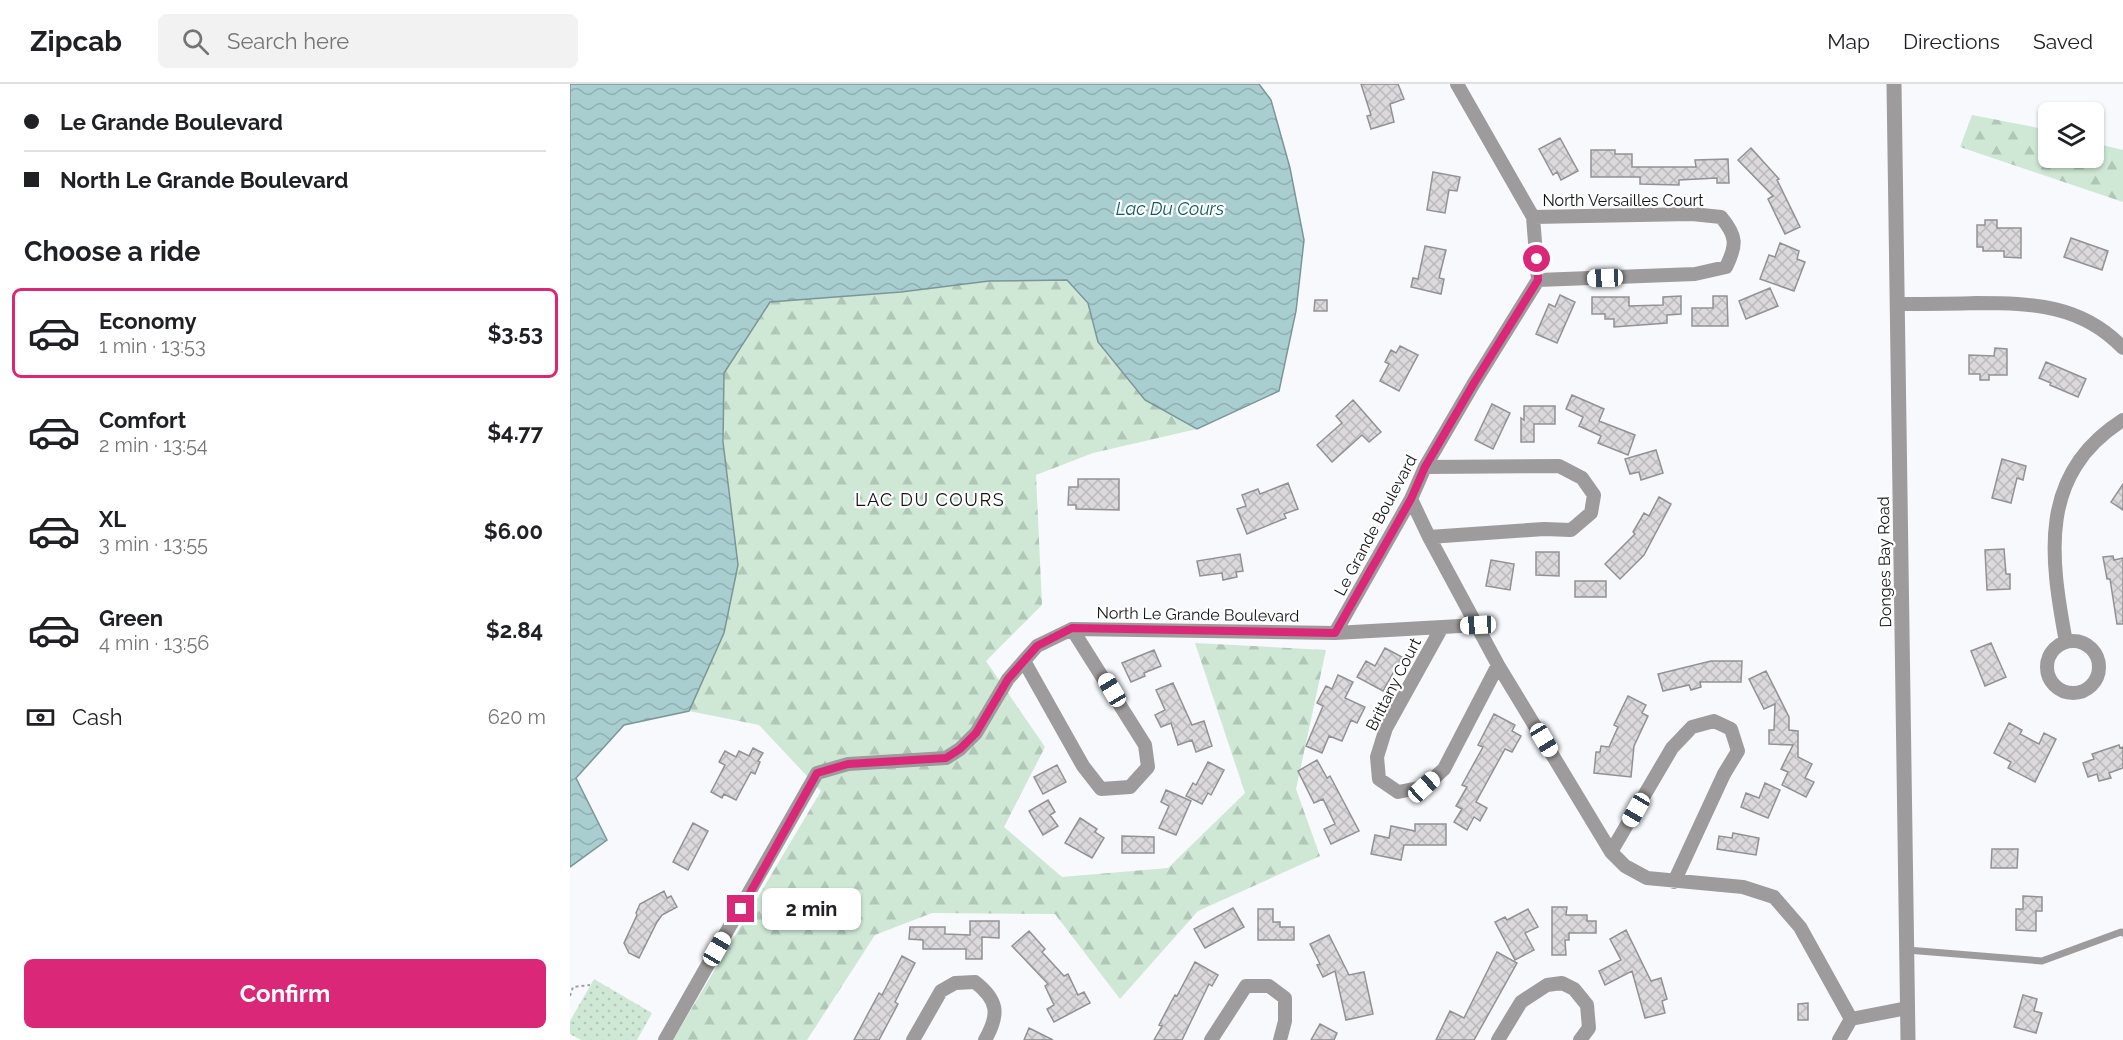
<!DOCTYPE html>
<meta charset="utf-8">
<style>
:root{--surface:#fff;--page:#f2f2f2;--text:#202124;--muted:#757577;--line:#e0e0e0;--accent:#db2777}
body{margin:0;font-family:Raleway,sans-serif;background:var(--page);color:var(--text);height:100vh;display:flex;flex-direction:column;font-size:22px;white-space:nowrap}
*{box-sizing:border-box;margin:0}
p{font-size:20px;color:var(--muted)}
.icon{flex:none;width:33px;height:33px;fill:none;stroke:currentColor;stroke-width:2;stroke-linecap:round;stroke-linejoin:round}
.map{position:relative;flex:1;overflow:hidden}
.details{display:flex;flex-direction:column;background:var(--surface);width:570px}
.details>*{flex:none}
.top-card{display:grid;align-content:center;height:132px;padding:0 24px;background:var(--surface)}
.buttons{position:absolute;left:1468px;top:18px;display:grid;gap:12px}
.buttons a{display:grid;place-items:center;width:66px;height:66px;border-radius:9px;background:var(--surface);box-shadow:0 2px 4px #0004;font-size:30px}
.end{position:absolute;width:27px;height:27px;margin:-14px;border:8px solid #db2777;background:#fff;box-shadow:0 0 0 3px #fff}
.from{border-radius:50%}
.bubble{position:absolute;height:42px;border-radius:9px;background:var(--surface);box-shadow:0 2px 4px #0004;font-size:20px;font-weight:700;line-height:42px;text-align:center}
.car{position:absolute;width:18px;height:36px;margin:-18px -9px;border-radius:8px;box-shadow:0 0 4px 2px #0007;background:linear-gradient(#fff 24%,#345 0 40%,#fff 0 76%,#345 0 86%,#fff 0)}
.top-card b{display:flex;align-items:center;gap:21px;height:57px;font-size:22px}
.top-card b+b{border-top:2px solid var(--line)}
.top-card i{width:15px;height:15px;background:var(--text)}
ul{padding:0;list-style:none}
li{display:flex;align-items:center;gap:18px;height:90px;margin:0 12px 9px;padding:0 12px;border:3px solid transparent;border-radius:9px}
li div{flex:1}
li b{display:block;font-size:22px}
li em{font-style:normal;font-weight:700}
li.selected{border-color:var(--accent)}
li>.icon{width:54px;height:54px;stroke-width:1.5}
h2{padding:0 24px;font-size:27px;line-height:72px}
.pay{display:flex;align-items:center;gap:15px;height:66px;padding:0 24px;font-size:22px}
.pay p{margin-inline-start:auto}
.cta{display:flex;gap:12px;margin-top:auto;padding:12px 24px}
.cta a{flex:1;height:69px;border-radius:9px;background:var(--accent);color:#fff;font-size:24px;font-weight:700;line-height:69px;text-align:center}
header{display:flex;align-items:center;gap:36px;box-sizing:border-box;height:84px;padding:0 30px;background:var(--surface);border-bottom:2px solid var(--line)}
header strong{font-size:28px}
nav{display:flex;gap:33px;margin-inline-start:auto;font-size:21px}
.search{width:420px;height:54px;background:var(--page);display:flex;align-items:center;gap:15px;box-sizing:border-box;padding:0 21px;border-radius:9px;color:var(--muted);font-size:22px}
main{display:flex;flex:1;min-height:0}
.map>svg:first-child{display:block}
.forest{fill:url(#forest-firs)}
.park{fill:url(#park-dots)}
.water{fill:url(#water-waves);stroke:#7c9698;stroke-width:1.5}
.building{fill:url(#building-cross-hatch);stroke:#929193;stroke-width:1.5}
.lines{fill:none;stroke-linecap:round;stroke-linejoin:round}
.path{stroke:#9fa0a3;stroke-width:2;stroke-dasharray:3 3;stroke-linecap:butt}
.service{stroke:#9d9b9b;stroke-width:7}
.minor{stroke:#9d9b9b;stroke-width:14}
.tertiary{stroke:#9d9b9b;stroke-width:15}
.route{stroke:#db2777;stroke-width:8}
.labels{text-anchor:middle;stroke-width:4.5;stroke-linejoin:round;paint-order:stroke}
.street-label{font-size:16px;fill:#121314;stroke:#fff}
.water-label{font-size:18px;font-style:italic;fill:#095b5f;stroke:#fff}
.neighbourhood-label{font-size:18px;letter-spacing:1.5px;fill:#121314;stroke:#fff}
</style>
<header>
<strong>Zipcab</strong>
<div class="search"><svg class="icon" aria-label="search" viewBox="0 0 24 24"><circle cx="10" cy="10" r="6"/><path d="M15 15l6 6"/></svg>Search here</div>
<nav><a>Map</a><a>Directions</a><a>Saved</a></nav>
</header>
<main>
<section class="details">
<div class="top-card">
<b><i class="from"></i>Le Grande Boulevard</b>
<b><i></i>North Le Grande Boulevard</b>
</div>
<h2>Choose a ride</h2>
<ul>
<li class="selected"><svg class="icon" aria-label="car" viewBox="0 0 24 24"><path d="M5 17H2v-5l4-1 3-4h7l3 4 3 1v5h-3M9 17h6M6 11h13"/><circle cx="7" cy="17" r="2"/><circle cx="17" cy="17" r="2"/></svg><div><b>Economy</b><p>1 min · 13:53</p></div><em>$3.53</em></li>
<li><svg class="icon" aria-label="car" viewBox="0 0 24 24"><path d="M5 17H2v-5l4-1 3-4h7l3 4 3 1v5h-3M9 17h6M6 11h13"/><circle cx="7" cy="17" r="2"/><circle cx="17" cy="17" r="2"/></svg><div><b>Comfort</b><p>2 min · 13:54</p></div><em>$4.77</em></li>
<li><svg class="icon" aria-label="car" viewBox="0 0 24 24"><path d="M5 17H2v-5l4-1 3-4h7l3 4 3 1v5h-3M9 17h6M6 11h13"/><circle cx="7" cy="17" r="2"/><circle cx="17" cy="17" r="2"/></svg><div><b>XL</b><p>3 min · 13:55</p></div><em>$6.00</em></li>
<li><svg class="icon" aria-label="car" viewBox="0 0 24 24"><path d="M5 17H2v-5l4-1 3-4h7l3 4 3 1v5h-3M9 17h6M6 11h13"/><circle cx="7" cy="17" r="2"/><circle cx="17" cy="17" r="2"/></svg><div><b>Green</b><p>4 min · 13:56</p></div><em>$2.84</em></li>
</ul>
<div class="pay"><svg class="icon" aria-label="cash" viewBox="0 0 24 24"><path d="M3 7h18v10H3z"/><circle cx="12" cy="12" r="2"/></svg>Cash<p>620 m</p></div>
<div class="cta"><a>Confirm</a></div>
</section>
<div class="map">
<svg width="1553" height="956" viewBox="0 0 1553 956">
<defs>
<pattern id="forest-firs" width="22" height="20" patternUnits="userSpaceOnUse" patternTransform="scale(1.5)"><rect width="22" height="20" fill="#cee8d5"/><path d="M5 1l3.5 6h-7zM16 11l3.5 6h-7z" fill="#b0c6b6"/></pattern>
<pattern id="park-dots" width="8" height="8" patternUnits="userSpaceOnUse" patternTransform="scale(1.5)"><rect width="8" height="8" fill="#cee8d5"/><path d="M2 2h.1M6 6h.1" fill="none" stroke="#b0c6b6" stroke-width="1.8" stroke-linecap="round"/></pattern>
<pattern id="water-waves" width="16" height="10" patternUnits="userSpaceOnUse" patternTransform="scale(1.5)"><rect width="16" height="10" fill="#a9ced0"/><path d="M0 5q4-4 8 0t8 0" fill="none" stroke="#90b0b2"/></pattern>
<pattern id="building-cross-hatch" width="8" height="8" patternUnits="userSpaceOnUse" patternTransform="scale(1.5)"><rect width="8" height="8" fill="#dbd9db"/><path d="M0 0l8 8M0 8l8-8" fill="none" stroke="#bbb9bb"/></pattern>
</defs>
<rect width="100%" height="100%" fill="#f8f9fc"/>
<path class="forest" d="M1402,31L1479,46V74H1524V59L1553,66V118L1390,63Z
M497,196L518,219L528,258L575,316L627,345L523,369L466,391L472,521L416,577L475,663L434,743L492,793L598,784L675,709L625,559L756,566L726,705L750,772L628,827L550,915L485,830L362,829L305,851L237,956H103L251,707L189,641L119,627L154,549V289L200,218L331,208L419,197Z"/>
<path class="park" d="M24,895L82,929L67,956H11L0,950V937Z"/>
<path class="water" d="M0,0H689L701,16L720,84L734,156L726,227L709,307L627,345L575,316L528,258L518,219L497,196L419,197L331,208L200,218L154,289L153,358L168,481L154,549L119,627L54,641L6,694L37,756L0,783Z"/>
<path class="building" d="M791,0H828L834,15L820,20L824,38L801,45L797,32L801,31Z
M990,54L1008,87L991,96L987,88L983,91L969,65Z
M1181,64L1209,95L1207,96L1230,143L1215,150L1198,115L1203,112L1168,76Z
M1021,66H1045V70H1062V83H1126L1125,76L1158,75L1159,99H1147V94L1109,96V101L1070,100V93H1021Z
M863,88L890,93L887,107L879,106L875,129L857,126Z
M1415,136H1427V144H1451V174L1434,173V167H1413V163H1407V141H1415Z
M1501,154L1538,167L1532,186L1494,173Z
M1210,159L1229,167L1227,175L1235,178L1224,207L1190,195L1199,171L1205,173Z
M855,162L876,166L869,194L874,195L871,210L841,203L843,194L848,195Z
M1200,204L1208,222L1176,235L1169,217Z
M990,211L1005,218L987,259L966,250L979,220L985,223Z
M1111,212V230L1097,231V239L1044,243V235H1035V230H1022V213H1059V222L1093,221V213Z
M1143,212H1157L1158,242H1122V224H1143Z
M745,216H757V227H744Z
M830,262L848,271L829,307L810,297L819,280L815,278L821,266L826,269Z
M1425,264L1437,265V291H1419V296H1410V290H1399V271L1424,272Z
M1476,278L1516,295L1508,313L1480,301L1481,299L1469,294Z
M1002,311L1034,325L1029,337L1065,351L1058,371L1028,359L1031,352L1009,342L1013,333L996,325Z
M783,316L811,348L799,358L792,351L762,378L747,361L772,339L766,332Z
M922,320L940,329L923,365L905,356Z
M954,322H985V340H964V358H951V334L954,336Z
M1086,366L1093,389L1071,396L1069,388L1060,390L1055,375Z
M1432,375L1456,382L1453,396L1447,394L1441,419L1422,414Z
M508,395H549V426L506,425V421H498L499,403H508Z
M718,399L728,425L714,430L716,434L677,450L667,425L676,422L672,411L688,405L690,410Z
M1553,400V426L1541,418Z
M1089,413L1101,420L1074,471L1050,495L1035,480L1065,450L1063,448L1074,429L1079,432Z
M1434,465L1436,490H1440V505L1417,506L1415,466Z
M966,468H989V492L966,491Z
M670,470L673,487L666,488L667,493L653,496L652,489L630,492L627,477Z
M1543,472L1544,476L1553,474V540H1547L1540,495H1537L1533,473Z
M921,476L944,480L940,506L916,502Z
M1005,497H1036V513H1005Z
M1421,559L1436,593L1415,602L1401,567Z
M815,564L832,573L813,607L787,593L796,577L805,582Z
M584,566L591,582L574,589L575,592L561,598L552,579Z
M1141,577H1172L1171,598H1130L1131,603L1121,606L1119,601L1093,607L1088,590Z
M1196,587L1219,633V646L1228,647V673L1242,680L1235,694L1244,698L1236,713L1212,701L1218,688L1211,685L1223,661L1199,660V646H1204L1205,620L1194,625L1179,595Z
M768,591L783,598L775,614L795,623L787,639L781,636L772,657L759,652L752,669L736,662L753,622L747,619L756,602L762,605Z
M603,599L622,641L634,637L642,662L626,668L622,656L608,661L601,639L591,643L585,631L595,626L586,606Z
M1058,612L1076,621L1072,629L1078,632L1064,662L1061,693L1024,689L1026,668H1030L1031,662L1039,663L1048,643L1044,641Z
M924,630L945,641L942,647L951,652L942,668L935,665L906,718L917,724L910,737L904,733L897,746L884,738L892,725L886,722L897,703L892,701L913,663L908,661Z
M1439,639L1452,646L1450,650L1469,660L1474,649L1486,655L1465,698L1438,684L1441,678L1424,669Z
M1549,661L1550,664L1553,663V684L1539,689L1541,694L1529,697L1527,690L1518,693L1513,679L1524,675L1522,670Z
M183,664L193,669L188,677L190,678L185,690L181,688L166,716L154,710L152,714L141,708L155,681L149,678L155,667L166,673L169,667L179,672Z
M747,676L757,694L760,692L789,747L761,760L754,745L765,740L753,715L744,719L728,687Z
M638,678L654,686L641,711L638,709L632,720L616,712L623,699L626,701Z
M487,681L496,698L473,710L464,693Z
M1195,699L1210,706L1198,734L1171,723L1176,709L1189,714Z
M596,706L621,717L606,751L589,744L599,722L591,718Z
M478,716L485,728L480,731L488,742L473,751L459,727Z
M510,734L527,745L525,748L534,754L522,774L495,759Z
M123,739L138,747L118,786L103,778Z
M845,740H876V761H834L831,776L801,770L805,751L819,754L821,742L845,747Z
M1163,749L1189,754L1186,771L1147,765L1149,752L1162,754Z
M552,752L584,753V769H552Z
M1422,765H1448L1447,784H1421Z
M94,807L97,814L101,812L107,823L92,831L87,838L69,874L59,869L54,859L67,831L66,829L70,820Z
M1453,812L1472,813V827H1466V847L1446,846V825H1453Z
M982,823H997L996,831H1017V837H1026V849H999V856H995L996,871H982Z
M663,824L674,843L635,864L624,845Z
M688,825H703V838H710V843H724V856H688Z
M958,825L968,843L955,849L964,866L945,876L925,838L935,833L937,836Z
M400,837H429V854L412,853V875H396V865H353V856L339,855L340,843H375V850L400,851Z
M1056,846L1081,897L1091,894L1097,915L1092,917L1095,929L1075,934L1062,887L1035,901L1029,887L1051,876L1040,855Z
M459,847L475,865L472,868L494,892L498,890L508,911L514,908L520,919L484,938L477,925L484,921L475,902L478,900L442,862Z
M759,851L779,891L794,888L803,930L776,936L765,887L753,893L747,881L750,880L740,860Z
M927,868L947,879L904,956H866L880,927L894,934Z
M332,872L345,879L325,918L328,920L309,956H284L309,909L312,911Z
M625,878L648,891L642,902L639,900L612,956H584L592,942L589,941L601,918L605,911L607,912Z
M1453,911L1467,915L1464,927L1472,929L1466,949L1444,943Z
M1238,919V936H1228V920Z
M750,940L767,949L764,956H741Z
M459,944L483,956H454Z"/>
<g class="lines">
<path class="path" d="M0,912L3,903L20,901"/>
<path class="service" d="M1337,866L1472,877L1551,848L1553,849"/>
<path class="minor" d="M963,133L1122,130L1151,133C1167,152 1167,161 1156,183L1125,190L968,196
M1328,220C1355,220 1381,220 1407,219C1463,219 1512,221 1553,264
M855,383L989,382L1012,394L1024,411L1021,429L1001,446L974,445L859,453
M841,415L859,453L928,581L1041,768L1055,782L1077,794L1173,803L1204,813L1230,843L1281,935L1337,924
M872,543L816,644L807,673L809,695L828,708L854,703L874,685L928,581
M765,549L841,415L855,383L904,299L968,196L963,133L887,0
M1477 583a26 26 0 1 1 52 0a26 26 0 1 1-52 0Z
M1496,558C1480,472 1468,390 1553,336
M454,577L513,682L531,705L560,703L578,683L575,661L502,545
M1041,768L1102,664L1122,643L1144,637L1161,645L1168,667L1154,690L1104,798
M95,956L247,689L278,680L376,674L390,665L406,649L438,595L467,562L502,545L765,549L908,541
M343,956L371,907L385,899L405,898C428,916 430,930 415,956
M641,956L676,902H699L715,914V937L710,956
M928,956L951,918L977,901L992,899L1004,905L1017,921L1019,944L1010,956
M1269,956L1281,935"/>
<path class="tertiary" d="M1324,0L1338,956"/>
</g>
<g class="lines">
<path class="route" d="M171,825L247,689L278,680L376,674L390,665L406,649L438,595L467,562L502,544L765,549L841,415L855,383L904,299L968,196L967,175"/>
</g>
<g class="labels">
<g class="street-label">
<text x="1053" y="122">North Versailles Court</text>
<text transform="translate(805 441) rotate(-62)" y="6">Le Grande Boulevard</text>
<text transform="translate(1314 478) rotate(-91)" y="6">Donges Bay Road</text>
<text transform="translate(628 530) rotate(1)" y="6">North Le Grande Boulevard</text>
<text transform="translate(823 600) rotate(-63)" y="6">Brittany Court</text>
</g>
<g class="water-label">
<text x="600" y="131">Lac Du Cours</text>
</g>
<g class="neighbourhood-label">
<text x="360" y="422">LAC DU COURS</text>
</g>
</g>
</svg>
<div class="buttons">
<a><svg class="icon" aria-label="layers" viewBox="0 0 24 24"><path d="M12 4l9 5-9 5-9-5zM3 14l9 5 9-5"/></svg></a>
</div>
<i class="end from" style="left:967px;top:175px"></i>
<i class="end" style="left:171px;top:825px"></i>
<div class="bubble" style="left:192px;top:804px;width:99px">2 min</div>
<i class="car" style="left:1035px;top:194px;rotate:268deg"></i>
<i class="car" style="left:908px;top:541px;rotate:267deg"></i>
<i class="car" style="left:542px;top:606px;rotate:329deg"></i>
<i class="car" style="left:974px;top:656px;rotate:149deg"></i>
<i class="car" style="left:854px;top:703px;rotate:48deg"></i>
<i class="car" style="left:1066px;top:726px;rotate:210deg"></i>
<i class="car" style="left:147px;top:865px;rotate:30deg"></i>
</div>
</main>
